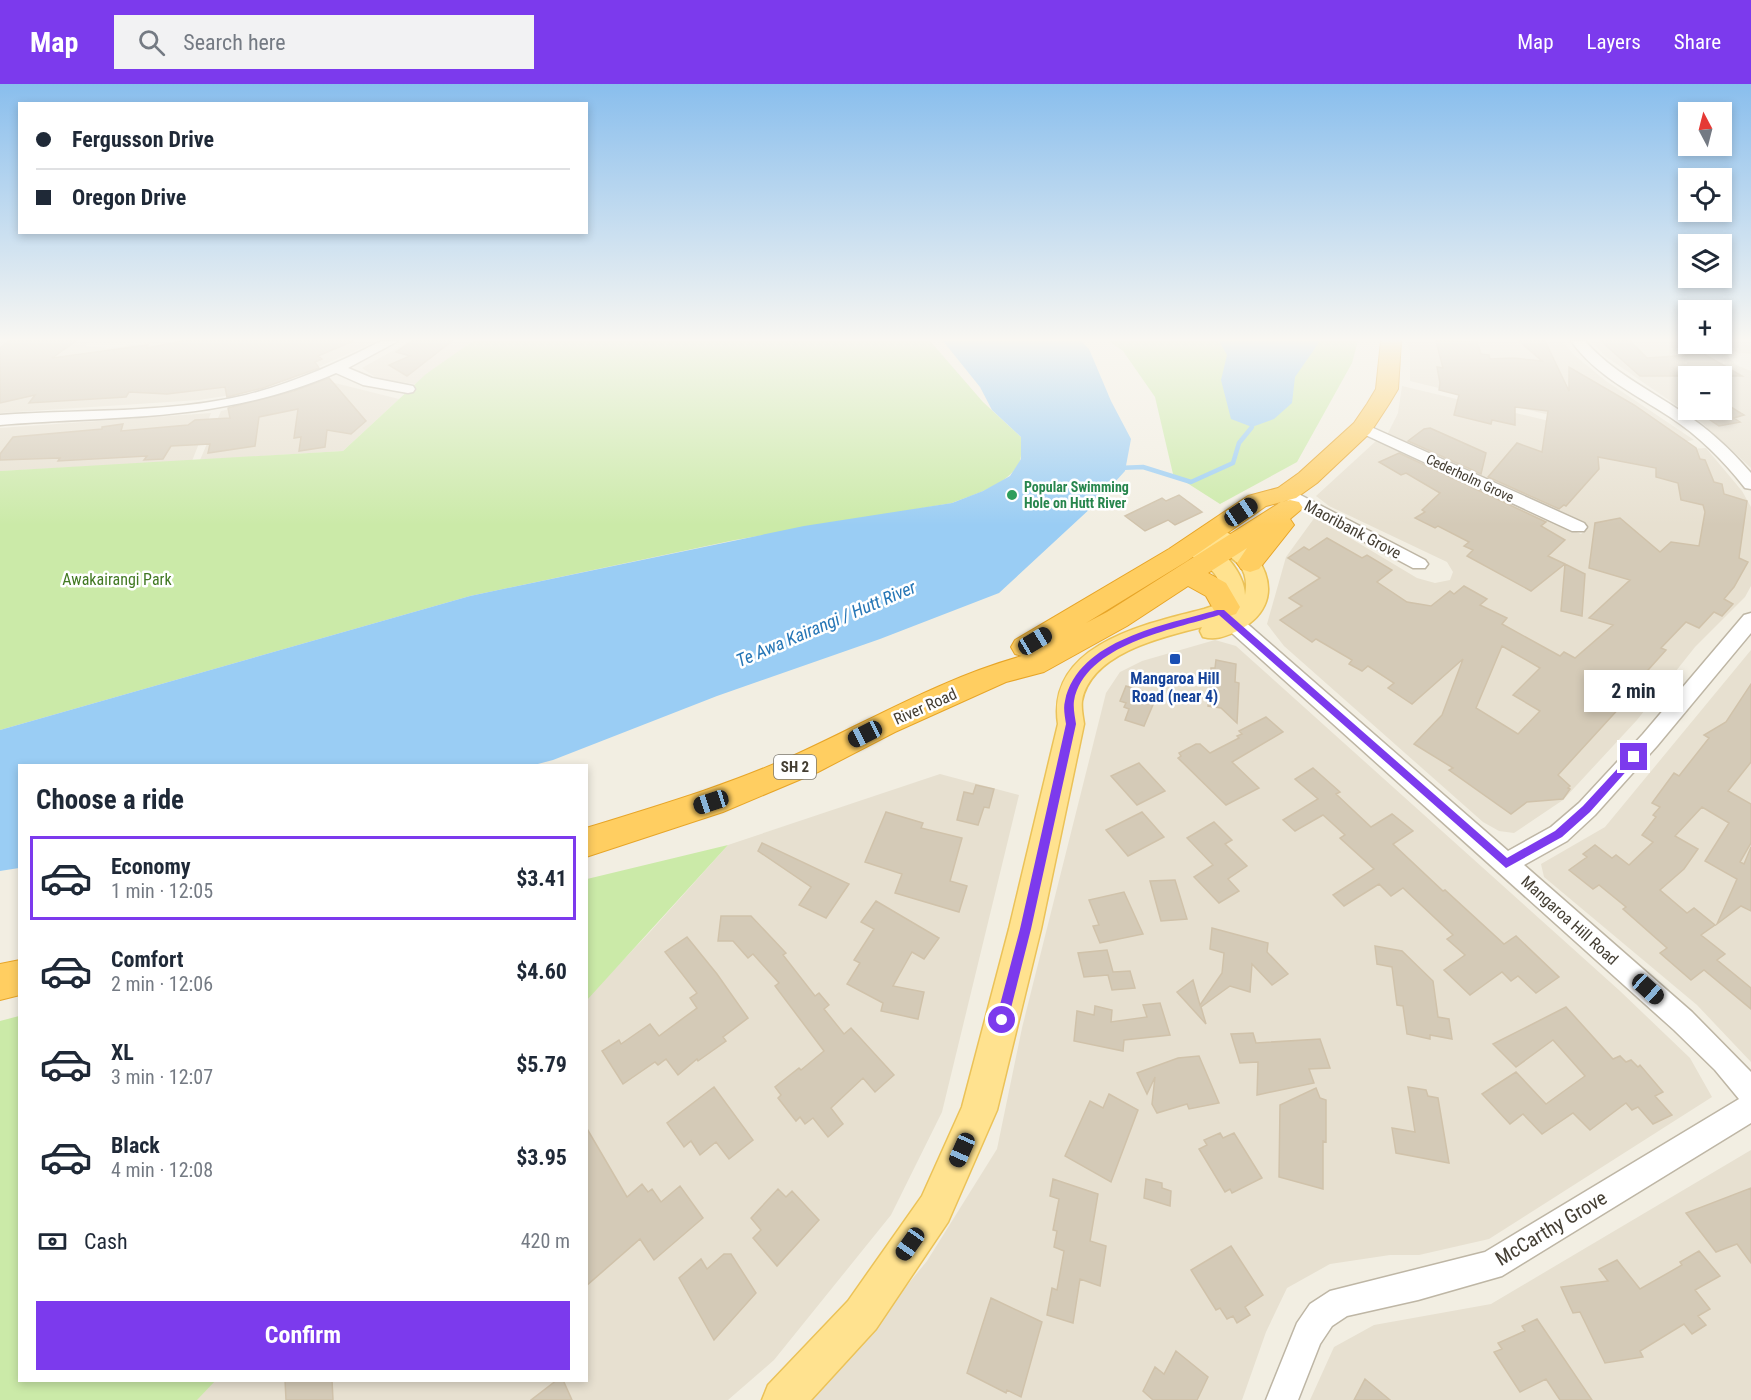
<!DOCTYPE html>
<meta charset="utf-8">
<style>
:root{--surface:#fff;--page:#f2f2f3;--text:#1f2937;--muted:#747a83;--line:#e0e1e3;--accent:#7c3aed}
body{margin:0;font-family:"Roboto Condensed",sans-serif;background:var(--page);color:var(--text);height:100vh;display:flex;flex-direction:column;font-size:22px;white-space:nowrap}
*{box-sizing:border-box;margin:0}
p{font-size:20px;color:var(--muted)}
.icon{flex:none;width:33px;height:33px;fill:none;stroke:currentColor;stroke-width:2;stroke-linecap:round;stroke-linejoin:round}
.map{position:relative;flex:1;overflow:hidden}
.side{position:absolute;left:18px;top:680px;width:570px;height:618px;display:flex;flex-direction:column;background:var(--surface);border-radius:0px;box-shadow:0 3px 9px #0003}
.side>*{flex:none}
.guide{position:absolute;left:18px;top:18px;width:570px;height:132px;border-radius:0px;box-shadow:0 3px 9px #0003;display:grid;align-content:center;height:132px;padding:0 18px;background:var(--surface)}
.needle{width:39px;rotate:353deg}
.controls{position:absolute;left:1678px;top:18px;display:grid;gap:12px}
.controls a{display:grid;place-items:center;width:54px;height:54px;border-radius:0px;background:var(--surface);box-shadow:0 3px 9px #0003;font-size:30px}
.end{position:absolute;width:27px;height:27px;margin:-14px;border:8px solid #7c3aed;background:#fff;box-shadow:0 0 0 3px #fff}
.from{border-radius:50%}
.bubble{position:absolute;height:42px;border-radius:0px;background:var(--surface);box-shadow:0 3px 9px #0003;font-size:20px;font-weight:700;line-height:42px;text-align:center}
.car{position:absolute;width:18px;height:36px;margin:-18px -9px;border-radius:8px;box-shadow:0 0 4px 2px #0007;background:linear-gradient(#222 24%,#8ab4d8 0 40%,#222 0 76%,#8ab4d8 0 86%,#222 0)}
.guide b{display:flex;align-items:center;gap:21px;height:57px;font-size:22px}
.guide b+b{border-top:2px solid var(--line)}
.guide i{width:15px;height:15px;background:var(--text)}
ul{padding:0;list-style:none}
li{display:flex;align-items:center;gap:18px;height:84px;margin:0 12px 9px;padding:0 6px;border:3px solid transparent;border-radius:0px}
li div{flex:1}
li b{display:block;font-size:22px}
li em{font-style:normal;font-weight:700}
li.active{border-color:var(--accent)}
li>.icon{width:54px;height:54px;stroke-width:1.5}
h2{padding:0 18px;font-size:27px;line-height:72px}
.pay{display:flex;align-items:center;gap:15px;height:66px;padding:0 18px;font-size:22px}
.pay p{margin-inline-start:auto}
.action{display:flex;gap:12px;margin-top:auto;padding:12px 18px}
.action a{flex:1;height:69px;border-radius:0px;background:var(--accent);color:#fff;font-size:24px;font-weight:700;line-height:69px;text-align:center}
header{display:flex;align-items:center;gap:36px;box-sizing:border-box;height:84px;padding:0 30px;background:var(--accent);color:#fff}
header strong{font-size:28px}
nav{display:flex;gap:33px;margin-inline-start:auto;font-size:21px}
.search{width:420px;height:54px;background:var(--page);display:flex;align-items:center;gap:15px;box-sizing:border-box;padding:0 21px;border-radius:0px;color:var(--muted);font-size:22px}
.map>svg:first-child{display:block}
.residential{fill:#e7e0d0;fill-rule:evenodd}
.green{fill:#cbeaa8}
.water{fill:#9acdf4}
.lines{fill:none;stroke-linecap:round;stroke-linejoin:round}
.stream{stroke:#9acdf4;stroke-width:4.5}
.building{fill:#d4cab7;stroke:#d0c2aa;stroke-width:1.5;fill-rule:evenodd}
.minor-casing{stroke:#beb6a5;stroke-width:3}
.major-casing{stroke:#ebc258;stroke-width:3}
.highway-casing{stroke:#e7a528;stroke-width:2}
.minor{fill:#fff;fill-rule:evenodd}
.major{fill:#ffe28f;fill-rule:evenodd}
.highway{fill:#ffce61;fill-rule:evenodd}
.route{fill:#7c3aed}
.leisure-dot{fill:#2e9e5b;stroke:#fff;stroke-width:2}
.transit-dot{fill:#1a4fb4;stroke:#fff;stroke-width:2}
.labels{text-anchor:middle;stroke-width:5;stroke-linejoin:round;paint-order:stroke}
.far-street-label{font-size:14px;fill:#443e33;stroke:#fff}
.far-leisure-label{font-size:14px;font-weight:bold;fill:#27864d;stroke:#fff;text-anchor:start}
.shield{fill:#fff;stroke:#7c7870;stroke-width:1.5}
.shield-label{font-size:15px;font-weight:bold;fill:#443e33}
.street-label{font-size:16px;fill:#443e33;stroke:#fff}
.park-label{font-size:16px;fill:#427923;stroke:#fff}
.transit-label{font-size:16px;font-weight:bold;fill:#164399;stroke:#fff}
.water-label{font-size:18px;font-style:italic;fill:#2676b6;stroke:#fff}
.near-street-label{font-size:20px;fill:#443e33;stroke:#fff}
</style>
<header>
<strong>Map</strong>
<div class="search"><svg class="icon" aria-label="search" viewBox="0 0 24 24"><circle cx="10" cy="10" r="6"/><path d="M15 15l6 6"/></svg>Search here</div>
<nav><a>Map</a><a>Layers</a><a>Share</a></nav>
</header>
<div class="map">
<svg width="1751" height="1316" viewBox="0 0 1751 1316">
<rect width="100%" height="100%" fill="#f2eee2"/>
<path class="residential" d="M0,257H91L85,262L109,264L159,257H377L289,296L238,310L199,316L0,329Z
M410,257H473L415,300L378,295L362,284Z
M1407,257H1562L1573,270L1606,297L1694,356L1669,360L1410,297V268Z
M1592,257H1689V260H1722V257H1751V270L1734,268L1728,272L1736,281L1751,287V384L1702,339L1605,272ZM1689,292H1722V326H1689Z
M327,297L399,315L343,367L200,376L221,327L276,315Z
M1402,302L1672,366L1706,364L1742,407L1751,423V502L1745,513L1695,563L1637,636L1563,716L1514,749L1499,747L1483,738L1284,562L1267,540L1286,473L1315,433L1417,494L1435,499L1450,496L1453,488L1447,478L1329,422L1316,412L1376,357L1581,450L1589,443L1387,351L1398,329Z
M211,329L192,377L0,387V344Z
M1215,556L1236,562L1620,907L1690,974L1712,1013L1489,1155L1419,1171H1390L1330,1180L1287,1204L1266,1248L1242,1316H813L927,1177L997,1065L1022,944L1106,609L1120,588L1142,577Z
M1751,566V978L1697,921L1544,793L1541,780L1605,743Z
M940,690L1019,711L942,1028L891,1131L774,1276L728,1316H196L215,1296H586L587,914L649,849L728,761Z
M1751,1066V1316H1310L1334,1263L1374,1241L1491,1220Z"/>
<path class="green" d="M473,257H930L983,318L1021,353C1021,360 1022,370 1020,377C1009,401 975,410 952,419L735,456L470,512L0,646V387L343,367L426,290Z
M1109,257H1358L1352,279L1297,378L1220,420L1173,390L1155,313L1123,267Z
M728,761L587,916V795Z
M19,932L20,1296H216L197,1316H0V937Z"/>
<path class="water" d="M943,257H1081L1089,265L1111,317L1131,355L1125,387L1093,422L999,509L880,555L717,612L553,676L534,681H20L19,784L0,787V646L470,512L804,442L952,419L983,407L1010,392L1021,375V353L992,326L980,303Z
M1219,257H1320L1295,293L1292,319L1274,335L1252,343L1231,335L1221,296L1227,271Z"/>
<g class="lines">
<path class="stream" d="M1118,384L1143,383L1191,398L1233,379L1239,359L1252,343"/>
</g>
<path class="building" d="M9,257H76L52,274L148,261L147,264L182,257H353L318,272L322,275L315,278L319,284L263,304L227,313L225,303L167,310L129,308L126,313L29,319L35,311L0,319V264Z
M412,257H452L407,292L389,281L410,272L396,268Z
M1436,257L1477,258L1481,270L1489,271L1490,275L1513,274L1542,277L1519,257H1545L1569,307V283L1634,321L1696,364L1700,375L1705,376L1714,398L1722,400L1724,410L1747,417L1739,474L1748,478L1734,503L1724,515L1733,520L1722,532L1714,528L1699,544L1686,538L1661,564L1666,566L1640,595L1644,597L1558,691L1570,702L1568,704L1570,705L1563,715L1527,718L1511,730L1449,686L1453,684L1414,660L1442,631L1463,575L1412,620L1388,604L1394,599L1368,582L1362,587L1349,580L1352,576L1316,555L1312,558L1280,536L1302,522L1289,514L1320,494L1288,474L1304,463L1309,466L1327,454L1362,474L1367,471L1392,486L1377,498L1407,518L1431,522L1450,507L1454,510L1464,502L1487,515L1480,521L1507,534L1502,540L1560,572L1564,568L1575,574L1613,541L1589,534L1630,496L1589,484L1595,439L1620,434L1660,468L1671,458L1699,462L1705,428L1703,421L1681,416L1678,399L1656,393V384L1598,373L1599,385L1566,422L1564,421L1559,425L1488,393L1517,359L1542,368L1548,327L1515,323V341L1492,336L1491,340L1454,331L1459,311L1439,306L1440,299L1437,283L1443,284ZM1502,562L1540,584L1513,611L1540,627L1518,650L1476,624Z
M1601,257H1630L1647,274L1704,270L1742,292H1703L1689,284V292H1640Z
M329,294L366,337L351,350L327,346L325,363L299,367L301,353L294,354L298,325L259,333L255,362L208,369L210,360L171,362L163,375L144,376L147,372L58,377L60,374L0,376V370L13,353L102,345V343L123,340L121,347L188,341L195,336L230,334L228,324L294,307Z
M1726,320L1744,331L1734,334L1740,338L1719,342L1697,327L1722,326V321Z
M1430,344L1486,369L1481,390L1408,357L1424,345Z
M1399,369L1546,438L1541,442L1565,456L1548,472L1565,480L1531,507L1467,472L1473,466L1464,462L1469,458L1438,442L1435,444L1415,434L1425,428L1422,426L1440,409L1406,389L1401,391L1379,378Z
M1179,411L1202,428L1175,441L1168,436L1145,447L1125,432L1162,414L1166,417Z
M1565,480L1585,490L1582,532L1561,527Z
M1216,576L1236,580L1235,598L1239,599L1237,639L1221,624L1208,622L1211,584H1215Z
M1751,600V678L1728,707L1751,720V759L1740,778L1744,780L1751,763V827L1741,822L1717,840L1737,795L1705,777L1729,739L1702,723L1675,752L1698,765L1684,785L1660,806L1687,829L1694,824L1715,841L1701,851L1725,870L1717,876L1751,904V925L1704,886L1691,896L1660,869L1667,864L1623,825L1626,823L1599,801L1593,805L1569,786L1587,773L1583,770L1595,761L1612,774L1616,771L1629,781L1653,758L1642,751L1656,733L1653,731L1660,723L1652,719L1674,689L1679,692L1709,654L1704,651L1726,638Z
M1126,602L1145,608L1155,616L1144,642L1125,636L1129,625L1124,623L1126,619L1120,617Z
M1266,633L1283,648L1232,678L1259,704L1226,721L1178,674L1181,672L1179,669L1196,660H1200L1210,669L1239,654L1237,652L1242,650L1239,647Z
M1139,679L1165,707L1137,721L1111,692Z
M1313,684L1340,708L1336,710L1371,743L1392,730L1413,747L1393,760L1443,807L1445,806L1504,860L1516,852L1559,893L1536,909L1518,892L1511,897L1502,888L1470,911L1444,886L1465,871L1447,855L1453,851L1403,804L1391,812L1379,800L1344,822L1333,811L1374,785L1340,754L1345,751L1323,731L1295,747L1283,736L1318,715L1295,695Z
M976,701L994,705L989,724L984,723L978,741L957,736L964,708L973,710Z
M886,728L923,739L921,744L962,754L950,797L967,802L959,828L895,809L902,790L865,778Z
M1142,728L1164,753L1128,772L1106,746Z
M1214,738L1232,756L1225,760L1247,782L1228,795L1239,807L1219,819L1194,793L1213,781L1187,754Z
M762,759L849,800L826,834L799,821L811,803L758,767Z
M1175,796L1187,835L1161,837L1150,797Z
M1124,808L1143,850L1100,859L1093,842L1099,841L1089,816Z
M876,817L939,854L924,875L912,868L893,902L924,908L918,935L881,927L883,919L847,900L860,879L854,876L874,845L861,838Z
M721,832H751L786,869L783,871L815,912L819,909L829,921L824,925L844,950L851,944L894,991L875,1008L863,994L831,1024L843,1040L828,1053L813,1034L805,1040L800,1033L796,1037L778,1014L781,1011L775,1003L799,984L801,986L824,967L775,902L779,899L753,870L748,874L733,857H718Z
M1212,844L1268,859L1267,868L1288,890L1272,901L1252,880L1250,908L1230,902L1201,923L1206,940L1177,908L1193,896L1200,921L1222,889L1224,869L1210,865Z
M687,853L717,890L748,934L723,953L726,957L698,977L697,975L678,991L666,975L658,981L655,978L623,1000L602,967L619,956L621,960L650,940L659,952L697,924L690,914L697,909L665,868Z
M1375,862L1402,867L1433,897L1438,933L1449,935L1452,955L1430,951V955L1407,950L1403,922L1397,921L1392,883L1377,880Z
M1107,866L1113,888L1130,887L1135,904L1112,906L1108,891L1084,893L1078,869Z
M1160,919L1170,951L1124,956L1123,967L1074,957L1077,927L1094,931L1095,922L1112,926L1111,938L1147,933L1143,921Z
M1566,923L1613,975L1620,972L1626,978L1631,976L1638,983L1640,981L1663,1008L1655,1012L1672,1031L1653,1040L1638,1023L1632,1026L1626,1019L1590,1046L1573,1029L1542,1050L1523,1030L1510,1040L1482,1010L1516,988L1546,1020L1585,992L1553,956L1516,983L1493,960Z
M1253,949L1256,959L1320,955L1330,984L1309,985L1314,999L1257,1011L1258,978L1240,979L1231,950Z
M1199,972L1219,1019L1189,1025L1187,1020L1157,1029L1152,1020L1155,993L1147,1010L1137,989L1178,974Z
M714,1003L753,1056L729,1075L716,1058L700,1071L691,1057L684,1063L667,1039Z
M1408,1003L1426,1006L1428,1012L1438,1014L1449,1079L1396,1069L1392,1044L1415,1048Z
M1316,1004L1320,1014L1326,1016V1058L1323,1057V1105L1279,1093L1280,1021Z
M1109,1010L1138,1026L1111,1098L1065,1072L1090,1017L1103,1024Z
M586,1043L627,1113L642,1100L648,1108L652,1105L661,1118L680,1102L703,1134L654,1176L640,1155L586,1202Z
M1220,1049L1223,1054L1234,1049L1262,1094L1232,1109L1230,1105L1225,1108L1199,1065L1207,1061L1204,1056Z
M1053,1095L1098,1110L1090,1157L1106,1162L1100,1202L1080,1195L1073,1239L1047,1231L1052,1204L1057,1206L1064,1167L1054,1163L1057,1147L1053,1146L1059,1115L1050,1112Z
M1146,1095L1162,1099V1104L1171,1107L1170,1122L1144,1114Z
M1751,1104V1179L1737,1160L1716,1168L1686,1129Z
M778,1105L786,1113L792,1107L819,1136L777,1182L753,1154L761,1146L751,1134Z
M1231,1162L1263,1211L1245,1223L1250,1231L1237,1239L1233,1232L1227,1235L1220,1224L1216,1226L1191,1186Z
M1699,1167L1720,1192L1695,1206L1710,1225L1698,1232L1706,1241L1692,1250L1684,1240L1640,1267L1643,1273L1605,1279L1580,1228L1573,1229L1561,1203L1608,1197L1599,1185L1617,1176L1640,1205L1682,1181L1680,1178Z
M724,1170H731L756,1209L714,1256L679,1194L701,1175L707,1185Z
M991,1214L1042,1238L1021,1313L1007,1306L1006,1309L967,1289Z
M1537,1235L1592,1316H1560L1546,1295L1520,1308L1494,1268L1502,1265L1498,1259L1525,1247L1522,1242Z
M1176,1267L1208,1293L1197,1316H1153L1143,1307L1155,1283L1164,1290Z
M1365,1295L1390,1316H1354Z
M285,1296H332L333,1316H286Z
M557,1296H563L572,1316H531Z"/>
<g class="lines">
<defs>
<path id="minor" d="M381,257H398L348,284L372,294L413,302L415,305L413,308L408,309L363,301L336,289C221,339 121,331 0,341V331C82,325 166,330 246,311C294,299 338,279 381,257Z
M1571,257H1585C1612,288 1648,305 1682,328C1708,344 1731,366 1751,389V405L1745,404C1724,377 1699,352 1670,333C1635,310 1596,292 1571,257Z
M1362,339L1584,439L1587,443L1584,447H1572L1357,347L1354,344L1357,341Z
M1287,404L1425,476L1428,480L1425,484H1413L1281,413L1279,409L1281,405Z
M1221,522L1228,523L1508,767L1551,743L1579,719L1643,650L1744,531L1751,529V549L1657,662L1595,731L1567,757L1524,781L1692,928L1751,988V1039L1502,1192L1418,1216L1347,1232L1332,1242L1320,1260L1298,1316H1266L1297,1239L1310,1220L1330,1207L1485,1168L1739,1015L1715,986L1674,946L1214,533L1212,528L1214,523Z"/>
<path id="major" d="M1210,442C1262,456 1297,519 1235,548C1224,553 1215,556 1203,553L1200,547L1202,543C1162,553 1091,569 1082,617C1081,624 1083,633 1084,640L1041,845L997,1026L948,1138L876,1245L811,1316H762L768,1301L848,1217L922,1112L962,1023L1009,845L1058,640C1046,560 1146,540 1204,525L1213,522L1221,512C1222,480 1195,482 1182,461L1185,456C1212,449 1245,486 1245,511C1253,470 1214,472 1199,449L1202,444Z"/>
<path id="highway" d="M1381,257H1401L1398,305L1389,320L1370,349L1317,399L1296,414L1266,422L1187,477L1086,539L1107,528L1281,418L1290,416L1299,418L1303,424L1290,435L1294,441L1259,485L1250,488L1241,485L1237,479L1247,464L1208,489L1226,499L1240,523L1236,530L1226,533L1216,530L1206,512L1188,502L1127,542L1044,588L1006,598L895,648L818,688L723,728L586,773V744C657,722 729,701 797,670C871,636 943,594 1022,572L1015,570L1011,563L1015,556L1169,465L1248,412L1278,404L1299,389L1354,339L1367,320L1376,305Z
M20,876V911L0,916V880Z"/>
</defs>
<use href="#minor" class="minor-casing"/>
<use href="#major" class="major-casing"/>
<use href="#highway" class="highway-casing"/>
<use href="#minor" class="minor"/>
<use href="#major" class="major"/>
<use href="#highway" class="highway"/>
</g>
<linearGradient id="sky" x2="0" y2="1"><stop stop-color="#89beed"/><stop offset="0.58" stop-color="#f9f7f2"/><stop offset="1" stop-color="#f9f7f2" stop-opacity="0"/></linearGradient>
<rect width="1751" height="441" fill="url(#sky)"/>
<path class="route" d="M1217,526H1224L1507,774L1555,747L1583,722L1631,670L1634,669L1639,673L1590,728L1562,753L1506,784L1219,531C1172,546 1085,560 1074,617C1073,624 1075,633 1076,640L1031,845L1008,936L1006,940H998L996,936L1020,845L1066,640C1065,633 1063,624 1065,617C1078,555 1166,541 1217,526Z"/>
<circle class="leisure-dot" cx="1012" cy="411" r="6"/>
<rect class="transit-dot" x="1169" y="569" width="12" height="12" rx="3"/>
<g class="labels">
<g class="far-street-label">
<text transform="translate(1470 394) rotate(25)" y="5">Cederholm Grove</text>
</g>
<g class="far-leisure-label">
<text x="1024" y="408">Popular Swimming<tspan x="1024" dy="16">Hole on Hutt River</tspan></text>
</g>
<rect class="shield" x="774" y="671" width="42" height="24" rx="4.5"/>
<g class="shield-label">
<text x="795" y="688">SH 2</text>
</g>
<g class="street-label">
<text transform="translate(1353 445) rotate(28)" y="6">Maoribank Grove</text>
<text transform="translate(925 622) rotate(-24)" y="6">River Road</text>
<text transform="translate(1570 836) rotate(42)" y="6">Mangaroa Hill Road</text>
</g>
<g class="park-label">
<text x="117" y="501">Awakairangi Park</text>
</g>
<g class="transit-label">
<text x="1175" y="600">Mangaroa Hill<tspan x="1175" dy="18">Road (near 4)</tspan></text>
</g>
<g class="water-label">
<text transform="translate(826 540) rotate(-23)" y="6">Te Awa Kairangi / Hutt River</text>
</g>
<g class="near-street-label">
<text transform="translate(1551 1144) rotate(-31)" y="7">McCarthy Grove</text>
</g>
</g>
</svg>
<div class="controls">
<a><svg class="needle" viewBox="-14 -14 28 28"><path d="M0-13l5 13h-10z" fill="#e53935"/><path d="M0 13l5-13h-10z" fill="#747a83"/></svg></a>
<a><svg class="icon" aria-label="locate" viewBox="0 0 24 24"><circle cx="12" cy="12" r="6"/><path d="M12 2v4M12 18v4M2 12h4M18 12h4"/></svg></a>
<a><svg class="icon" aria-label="layers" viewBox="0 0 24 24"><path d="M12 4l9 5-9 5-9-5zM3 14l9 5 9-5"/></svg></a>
<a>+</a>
<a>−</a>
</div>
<i class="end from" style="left:1002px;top:936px"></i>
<i class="end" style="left:1634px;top:673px"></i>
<div class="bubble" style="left:1584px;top:586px;width:99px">2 min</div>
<i class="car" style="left:1241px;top:428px;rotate:56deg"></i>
<i class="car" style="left:1035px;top:557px;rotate:59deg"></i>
<i class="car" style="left:865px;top:650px;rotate:243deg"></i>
<i class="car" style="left:711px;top:718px;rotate:252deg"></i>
<i class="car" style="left:1648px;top:905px;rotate:132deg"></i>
<i class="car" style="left:962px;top:1066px;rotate:204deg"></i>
<i class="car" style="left:910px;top:1160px;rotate:215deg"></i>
<div class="guide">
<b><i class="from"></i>Fergusson Drive</b>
<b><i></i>Oregon Drive</b>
</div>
<section class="side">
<h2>Choose a ride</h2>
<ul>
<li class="active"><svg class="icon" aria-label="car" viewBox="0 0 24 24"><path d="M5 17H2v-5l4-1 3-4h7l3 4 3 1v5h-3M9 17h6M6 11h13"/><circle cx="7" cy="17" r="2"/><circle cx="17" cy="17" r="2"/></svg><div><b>Economy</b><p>1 min · 12:05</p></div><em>$3.41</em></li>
<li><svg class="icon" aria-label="car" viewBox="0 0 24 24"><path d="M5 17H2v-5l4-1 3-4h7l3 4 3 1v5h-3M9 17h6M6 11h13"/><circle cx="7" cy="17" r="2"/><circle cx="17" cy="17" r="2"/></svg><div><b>Comfort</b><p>2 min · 12:06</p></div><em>$4.60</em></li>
<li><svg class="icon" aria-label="car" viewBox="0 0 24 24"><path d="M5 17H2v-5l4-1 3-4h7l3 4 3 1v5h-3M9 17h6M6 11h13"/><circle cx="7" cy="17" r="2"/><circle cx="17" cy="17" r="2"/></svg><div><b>XL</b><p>3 min · 12:07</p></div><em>$5.79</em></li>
<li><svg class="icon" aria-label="car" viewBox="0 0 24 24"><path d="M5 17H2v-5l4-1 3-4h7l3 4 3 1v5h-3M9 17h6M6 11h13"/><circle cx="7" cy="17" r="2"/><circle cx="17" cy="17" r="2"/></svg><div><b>Black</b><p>4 min · 12:08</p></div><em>$3.95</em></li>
</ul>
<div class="pay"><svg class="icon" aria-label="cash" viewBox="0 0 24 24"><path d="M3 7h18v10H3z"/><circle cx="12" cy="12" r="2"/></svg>Cash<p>420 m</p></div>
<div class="action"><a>Confirm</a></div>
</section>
</div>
